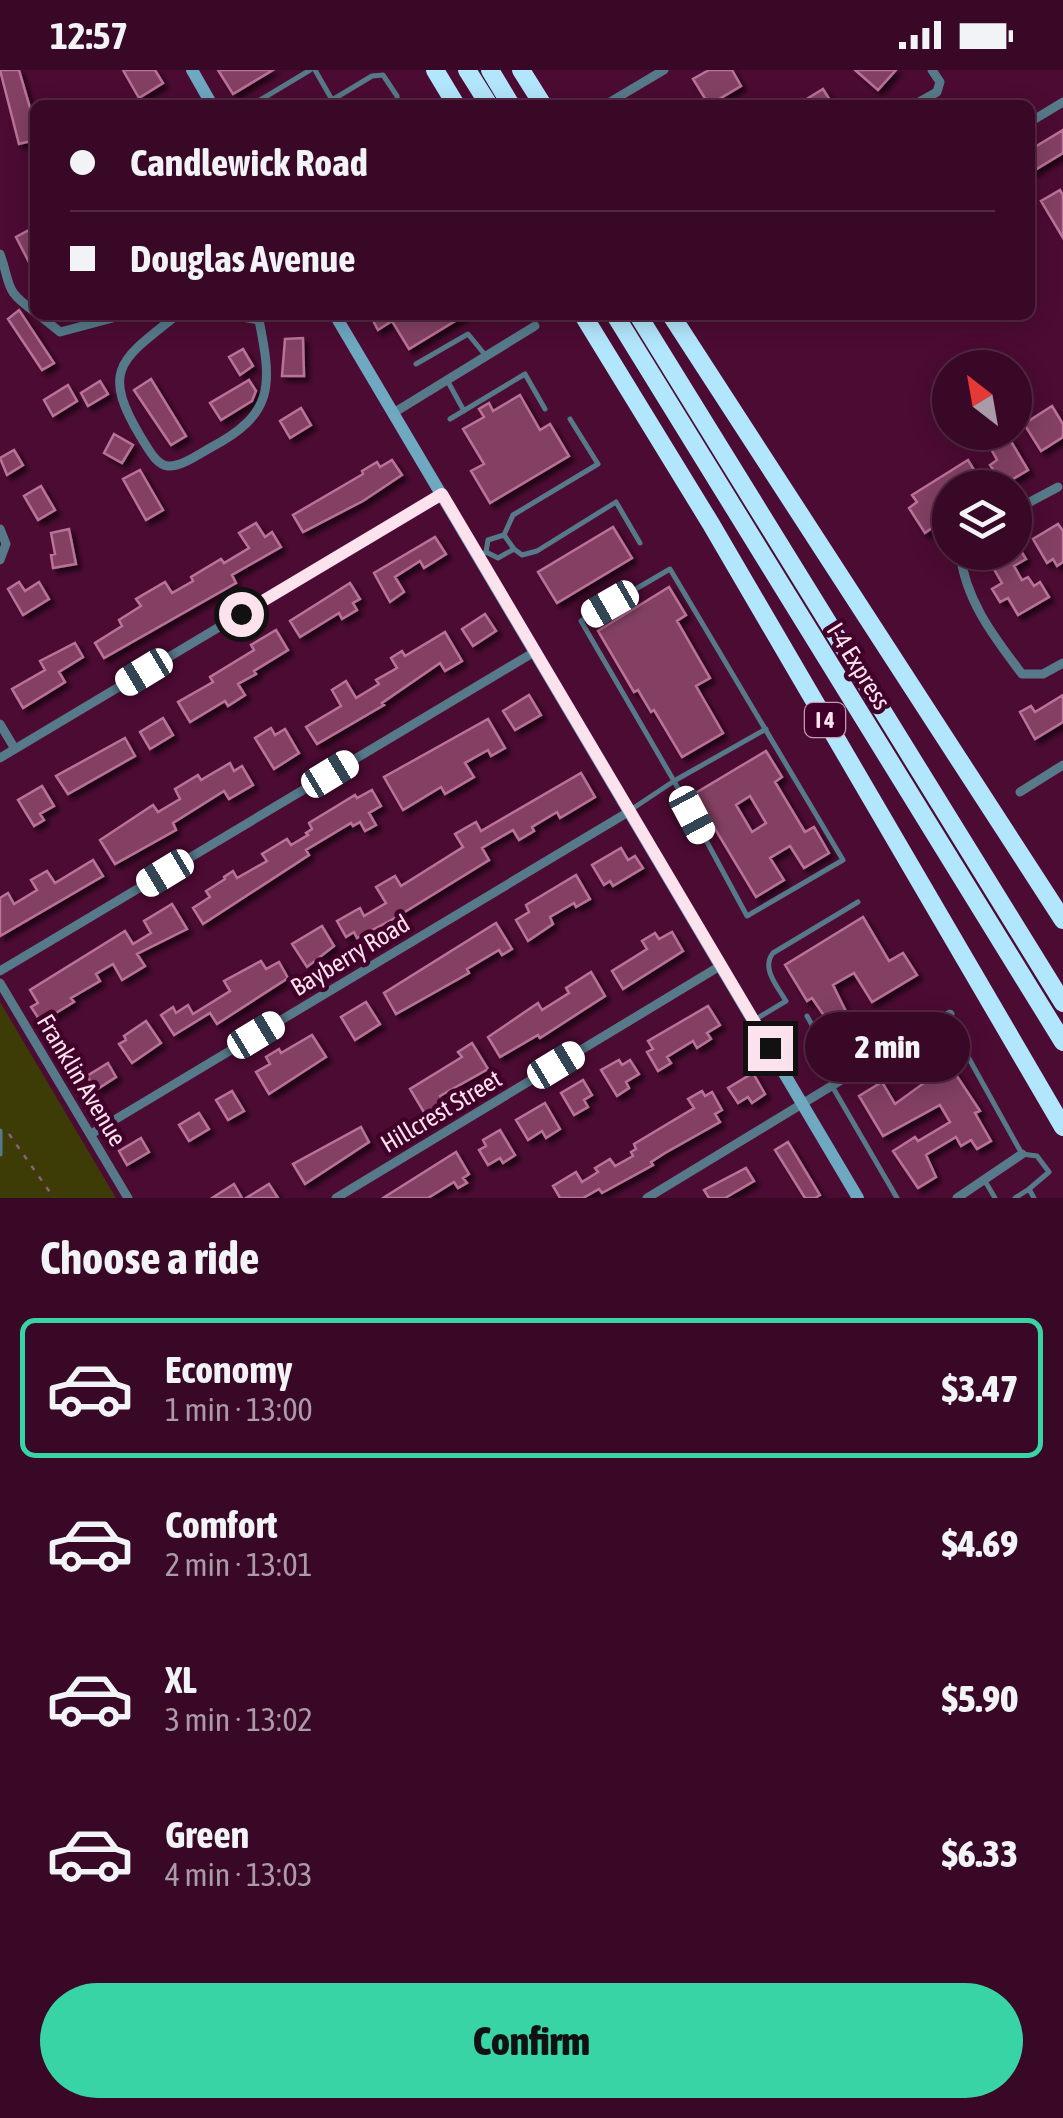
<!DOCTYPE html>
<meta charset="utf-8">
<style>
:root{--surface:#390826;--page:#441632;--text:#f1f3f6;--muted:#ab9aa7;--line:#532943;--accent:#39d4a5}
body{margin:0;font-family:"Asap Condensed",sans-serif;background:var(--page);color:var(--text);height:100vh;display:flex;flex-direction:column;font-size:38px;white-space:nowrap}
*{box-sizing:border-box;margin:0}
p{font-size:32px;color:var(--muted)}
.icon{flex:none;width:55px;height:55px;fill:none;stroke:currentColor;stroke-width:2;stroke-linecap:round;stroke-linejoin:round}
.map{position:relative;height:1128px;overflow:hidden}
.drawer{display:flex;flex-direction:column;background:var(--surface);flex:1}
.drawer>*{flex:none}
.top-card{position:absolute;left:30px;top:30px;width:1005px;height:220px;border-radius:15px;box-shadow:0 5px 25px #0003,0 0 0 2px var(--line);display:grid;align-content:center;height:220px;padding:0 40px;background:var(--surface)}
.needle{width:65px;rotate:329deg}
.controls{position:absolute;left:932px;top:280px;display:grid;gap:20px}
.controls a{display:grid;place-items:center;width:100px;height:100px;border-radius:50%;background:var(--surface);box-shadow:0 5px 25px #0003,0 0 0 2px var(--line);font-size:50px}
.end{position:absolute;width:45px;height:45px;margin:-22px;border:12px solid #fbe2ed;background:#111;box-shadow:0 0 0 5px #111}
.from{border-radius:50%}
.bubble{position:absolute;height:70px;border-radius:35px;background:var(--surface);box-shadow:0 5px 25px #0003,0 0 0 2px var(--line);font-size:32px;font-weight:800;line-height:70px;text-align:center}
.car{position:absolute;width:30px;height:60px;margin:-30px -15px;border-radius:12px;box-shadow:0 0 8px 2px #0007;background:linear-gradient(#fff 24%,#345 0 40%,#fff 0 76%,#345 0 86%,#fff 0)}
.top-card b{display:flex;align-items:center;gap:35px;height:95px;font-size:38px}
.top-card b+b{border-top:2px solid var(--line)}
.top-card i{width:25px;height:25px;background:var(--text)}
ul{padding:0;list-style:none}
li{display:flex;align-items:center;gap:30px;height:140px;margin:0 20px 15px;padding:0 20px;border:5px solid transparent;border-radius:15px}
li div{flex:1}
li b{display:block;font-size:38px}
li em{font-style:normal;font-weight:800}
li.current{border-color:var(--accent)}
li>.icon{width:90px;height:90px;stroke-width:1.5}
h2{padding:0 40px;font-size:45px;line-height:120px}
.primary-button{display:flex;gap:20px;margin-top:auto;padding:20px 40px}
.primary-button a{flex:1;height:115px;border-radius:60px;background:var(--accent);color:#111;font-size:40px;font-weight:800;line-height:115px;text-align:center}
.status{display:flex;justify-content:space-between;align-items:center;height:70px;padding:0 50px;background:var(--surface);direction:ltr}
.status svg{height:28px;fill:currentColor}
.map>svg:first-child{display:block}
.green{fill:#3e3c06}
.building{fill:#833f64;stroke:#bb7298;stroke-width:2.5;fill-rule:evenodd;filter:url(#shadow)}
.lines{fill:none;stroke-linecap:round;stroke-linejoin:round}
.path{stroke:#905e7b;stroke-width:2.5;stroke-dasharray:5 8;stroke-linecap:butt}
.lane{stroke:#577a8a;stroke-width:5}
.street{stroke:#577a8a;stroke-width:9}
.secondary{stroke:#6ea8c1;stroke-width:12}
.highway{stroke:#b2e6fd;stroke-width:18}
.route{stroke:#fbe2ed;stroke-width:12}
.labels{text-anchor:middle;stroke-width:9;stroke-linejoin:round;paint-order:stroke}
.shield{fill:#400029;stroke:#c39eb2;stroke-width:2.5}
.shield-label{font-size:22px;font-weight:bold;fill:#fbe2ed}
.street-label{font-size:25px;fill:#fbe2ed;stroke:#400029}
</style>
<div class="status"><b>12:57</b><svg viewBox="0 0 49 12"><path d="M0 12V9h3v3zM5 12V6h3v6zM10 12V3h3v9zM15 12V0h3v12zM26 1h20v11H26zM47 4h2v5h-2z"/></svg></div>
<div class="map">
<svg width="1063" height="1128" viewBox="0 0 1063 1128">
<defs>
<filter id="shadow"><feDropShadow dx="4.5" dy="4.5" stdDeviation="2.5" flood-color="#0009"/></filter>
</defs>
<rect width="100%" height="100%" fill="#4c0b33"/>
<path class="green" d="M0,932L116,1128H0Z"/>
<path class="building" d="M0,0H19L35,55V70L19,74Z
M123,0H155L163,13L139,28Z
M218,0H273L233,24Z
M709,0H732L741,16L709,35L693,9Z
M855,0H896L878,20Z
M823,19L833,35H797Z
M1063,60V83L1030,103V80Z
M1060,120L1063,125V168L1041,131Z
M29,160L35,172V204L16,167Z
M19,240L54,293L42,300L8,249Z
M370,245H465L409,279L392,251L378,260Z
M303,268L304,306H282L285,269Z
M243,279L253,296L240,305L229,287Z
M151,309L186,366L171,375L134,320Z
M249,310L256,321L252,331L221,350L210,333Z
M100,311L108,324L88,336L81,323Z
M68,315L77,331L53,346L44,330Z
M520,325L540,360L550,354L569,386L490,433L471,401L484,394L463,359L484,347L479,339L489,333L493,341Z
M1052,336L1063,354V367L1041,381L1024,354Z
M301,338L311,355L290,368L280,351Z
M114,364L133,375L122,393L104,383Z
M1009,368L1028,400L1003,415L990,395L997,390L991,379Z
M14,380L23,395L7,405L0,388Z
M392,390L402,405L363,431L303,462L293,445L363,404L362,401L377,392L380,397Z
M968,390L985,418H950V445L925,463L909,438L917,432L912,425Z
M140,400L163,440L146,450L123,409Z
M41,416L55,440L38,450L24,426Z
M256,453L265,467L272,462L281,477L232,505L236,513L104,588L95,573L122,556L119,550L141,536L136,529L165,512L172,523L193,511L191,507L221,489L224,493L249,478L239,463Z
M1058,454L1063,461V492L1057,496L1053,489L1047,493L1033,469Z
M613,457L632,488L557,533L538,502Z
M69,459L76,494L53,498L51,485L55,484L51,463Z
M435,467L446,484L424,498L420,491L395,507L404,522L390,532L374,503Z
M1015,471L1026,489L1014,496L1022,510L1028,507L1034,516L1040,512L1049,527L1018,545L1008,528L1000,532L992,519L1002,513L984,482H1015Z
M19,512L25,521L39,512L49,529L23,545L8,519Z
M350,513L360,529L353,533L357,540L342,549L339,543L300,567L290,551Z
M669,517L686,545L677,551L710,608L696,616L723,663L682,687L654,640L651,642L638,620L634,622L598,561Z
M485,544L496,561L473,576L462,559Z
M276,560L288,580L254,601L256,604L238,614L245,625L228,636L225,631L190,652L178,632L213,612L210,607L254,580L251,575Z
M445,562L462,591L445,601L440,593L382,633L384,635L317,674L306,657L341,636L332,620L346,611L356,628L379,614L376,610L397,598L391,588L402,581L405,586Z
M75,573L83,587L59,602L65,612L23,638L12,619L45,600L40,591Z
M529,625L541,645L515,660L503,641Z
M1063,625V652L1035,669L1020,642L1031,636L1035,642Z
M163,648L173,665L150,679L140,662Z
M488,649L505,678L491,686L488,680L465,693L474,707L445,724L441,717L403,740L384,707Z
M271,658L275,665L285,659L299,683L274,699L255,668Z
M125,668L135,686L68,724L56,706Z
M766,681L782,707L775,712L805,762L814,757L829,783L804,798L790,776L770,788L784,810L756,827L694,724ZM750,726L766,753L752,762L736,735Z
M230,693L234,701L242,696L253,715L229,729L224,721L173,753L176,760L115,794L100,770L153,735L158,742L180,729L175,719L198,705L201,710Z
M581,703L595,727L560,748L557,742L532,757L534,761L519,770L513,760L482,778L489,790L395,848L357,868L354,862L346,867L337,851L360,838L364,846L386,833L376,817L395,806L401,816L463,777L455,764L476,752L481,761Z
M42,716L54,736L40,744L44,750L34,756L18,730Z
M372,720L381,736L369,743L376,755L365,761L360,752L353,756L351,753L306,780L309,785L203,854L193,838L210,827L206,821L225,809L224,807L233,801L237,808L267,791L262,784L287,769L291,775L308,765L306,763L312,759L309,753L355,725L357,728Z
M621,778L628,790L635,786L643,798L613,816L610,811L604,815L592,795Z
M93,790L103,806L0,866V828L8,823L14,834L37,820L31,810L47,801L55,813Z
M576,805L590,829L576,837L574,833L550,847L553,854L528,871L516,850L529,842L526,835Z
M172,834L187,859L137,884L145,896L122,910L113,894L96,904L100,911L71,928L74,932L41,952L31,937L38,933L30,920L125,861L133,874L151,863L144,851Z
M863,847L889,891L903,883L917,905L872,932L854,903L833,915L860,970L846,978L812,928L807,931L785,895Z
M496,853L512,879L502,885L499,880L467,899L469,903L396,944L384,923Z
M322,856L334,876L307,897L292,874Z
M672,862L683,881L623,919L612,901L647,879L642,871L655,863L659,869Z
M261,891L266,899L279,892L288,908L217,954L210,943L174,965L161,945L173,937L176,943L188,935L193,944L230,921L224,911Z
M591,902L605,926L540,968L538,965L500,987L488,967L538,933L542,940L569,923L566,918Z
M366,932L380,954L355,970L341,947Z
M708,936L720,955L707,963L711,969L697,978L693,971L667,987L671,993L658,1001L647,982L653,979L648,971Z
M146,951L161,973L132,993L119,974L126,970L124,966Z
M312,965L326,987L269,1024L256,1002L270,994L266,987L279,979L281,983Z
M472,973L488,999L440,1026L444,1033L425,1044L410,1019L462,987L458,982Z
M939,979L980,1041L975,1043L991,1071L977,1079L971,1070L961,1076L956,1067L926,1085L936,1107L918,1118L893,1081L915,1067L918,1071L950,1052L940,1035L883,1066L859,1026L882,1012L895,1034L924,1013L913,994Z
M619,990L622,995L630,990L639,1004L626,1012L629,1018L617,1026L601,1000Z
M108,993L116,1007L96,1020L87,1006Z
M753,1003L765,1024L752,1033L748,1027L738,1033L728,1018Z
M583,1010L592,1025L584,1030L588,1037L574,1045L561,1023Z
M232,1021L244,1041L228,1050L216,1030Z
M702,1021L705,1026L712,1022L722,1040L715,1044L720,1052L665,1083L651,1092L653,1095L602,1123L599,1119L583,1128H560L553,1116L576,1102L582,1112L598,1102L595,1098L610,1089L615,1096L633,1086L631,1082L636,1079L634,1074L694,1038L688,1029Z
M545,1033L560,1059L546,1068L542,1061L528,1070L516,1050Z
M199,1043L209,1059L189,1071L179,1055Z
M361,1057L369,1072L305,1114L293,1094Z
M500,1060L515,1085L503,1093L500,1088L488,1095L479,1080L486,1076L483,1070Z
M141,1068L149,1082L127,1095L119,1081Z
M788,1072L820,1125L815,1128H805L775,1080Z
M456,1082L469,1104L463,1108L467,1113L458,1118L454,1112L428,1128H383Z
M746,1098L754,1111L725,1128H709L704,1120Z
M234,1114L242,1128H212Z
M269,1114L278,1128H246Z"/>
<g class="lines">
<path class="path" d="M9,1064L54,1128"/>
<path class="lane" d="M315,0L335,35
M332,30L372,6L383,5L397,26L398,35
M252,35L310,0
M259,250L300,245
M416,294L468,264L486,286
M447,310L464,341
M450,349L525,304L545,339
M514,479L522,485L537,481L616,432L640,473
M486,482L498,488L514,479L504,465
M479,486L486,482L488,470L504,465L513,445L598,394L570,349
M632,739L674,711L581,551L670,499L843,790L747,846L674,711L766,659
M950,944L962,976L1022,1084L1037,1086L1049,1102L1029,1119L1034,1128
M807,946L842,1009
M756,949L786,931C777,916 761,898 773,883L858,832
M832,1016L897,1128
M0,1061V1084
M985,1111L995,1128
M1015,1128L1029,1119"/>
<path class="street" d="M605,35L664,0
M914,35L937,22L940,12L932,0
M1030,52L1063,32
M0,184C12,217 3,219 35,242
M39,245L60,262L124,245
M177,245C120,290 100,300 142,369C148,378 156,395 168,396C181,397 199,384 210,378C275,344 272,315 259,250L231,245
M395,342L535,256
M1015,440L1058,417
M0,459L6,474L0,490
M960,482C965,530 994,567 1022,604H1043L1063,593
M0,654L15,679
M0,688L442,424
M1020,722L1063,695
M0,901L536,581
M0,913L128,1128
M91,1064L630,741
M336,1128L720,896
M647,1128L950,944
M957,1128L1022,1084"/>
<path class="secondary" d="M192,0L212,35
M335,245L858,1128"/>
<path class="highway" d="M435,0L456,35
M467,0L489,35
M490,0L511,35
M521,0L543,35
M583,245L711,454L1063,1057
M615,245L1063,972
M638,245L1063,933
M671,245L1063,850"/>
</g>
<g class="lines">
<path class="route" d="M241,544L442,424L770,978"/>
</g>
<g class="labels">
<rect class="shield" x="805" y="633" width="40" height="34" rx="8"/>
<g class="shield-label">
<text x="825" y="658">I 4</text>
</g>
<g class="street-label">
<text transform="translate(859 596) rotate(58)" y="9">I-4 Express</text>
<text transform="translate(350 885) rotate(-31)" y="9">Bayberry Road</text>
<text transform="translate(82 1010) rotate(59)" y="9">Franklin Avenue</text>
<text transform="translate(441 1041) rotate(-31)" y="9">Hillcrest Street</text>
</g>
</g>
</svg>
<div class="controls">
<a><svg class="needle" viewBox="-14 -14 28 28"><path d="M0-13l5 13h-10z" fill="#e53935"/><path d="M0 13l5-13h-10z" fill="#ab9aa7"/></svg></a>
<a><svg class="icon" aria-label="layers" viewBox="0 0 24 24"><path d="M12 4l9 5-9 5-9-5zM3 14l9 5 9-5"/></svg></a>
</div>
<i class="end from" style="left:241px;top:544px"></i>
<i class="end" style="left:770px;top:978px"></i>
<div class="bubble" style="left:805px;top:942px;width:165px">2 min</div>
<i class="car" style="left:610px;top:534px;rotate:240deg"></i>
<i class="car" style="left:144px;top:602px;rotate:239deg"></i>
<i class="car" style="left:330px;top:704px;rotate:59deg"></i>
<i class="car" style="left:692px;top:745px;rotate:152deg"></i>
<i class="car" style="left:165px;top:803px;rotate:239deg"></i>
<i class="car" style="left:256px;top:965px;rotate:59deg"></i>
<i class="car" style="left:556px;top:995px;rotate:59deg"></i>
<div class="top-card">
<b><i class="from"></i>Candlewick Road</b>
<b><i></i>Douglas Avenue</b>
</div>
</div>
<section class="drawer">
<h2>Choose a ride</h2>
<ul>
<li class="current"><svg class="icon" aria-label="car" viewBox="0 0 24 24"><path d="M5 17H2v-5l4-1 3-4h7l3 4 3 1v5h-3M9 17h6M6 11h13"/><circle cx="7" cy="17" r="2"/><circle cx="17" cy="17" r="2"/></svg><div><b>Economy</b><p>1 min · 13:00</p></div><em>$3.47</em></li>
<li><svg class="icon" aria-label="car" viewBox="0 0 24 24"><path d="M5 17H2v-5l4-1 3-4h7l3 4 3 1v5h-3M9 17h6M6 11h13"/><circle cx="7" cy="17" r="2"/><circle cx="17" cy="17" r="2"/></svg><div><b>Comfort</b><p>2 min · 13:01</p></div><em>$4.69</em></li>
<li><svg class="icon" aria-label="car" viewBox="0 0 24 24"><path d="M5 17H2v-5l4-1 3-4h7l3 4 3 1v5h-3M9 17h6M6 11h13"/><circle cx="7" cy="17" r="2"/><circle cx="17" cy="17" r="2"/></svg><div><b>XL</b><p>3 min · 13:02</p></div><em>$5.90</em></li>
<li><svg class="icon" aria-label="car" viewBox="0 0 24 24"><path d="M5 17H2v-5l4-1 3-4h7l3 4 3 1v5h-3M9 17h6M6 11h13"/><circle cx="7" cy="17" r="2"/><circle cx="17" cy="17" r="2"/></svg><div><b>Green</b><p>4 min · 13:03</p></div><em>$6.33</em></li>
</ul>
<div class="primary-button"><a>Confirm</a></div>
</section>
